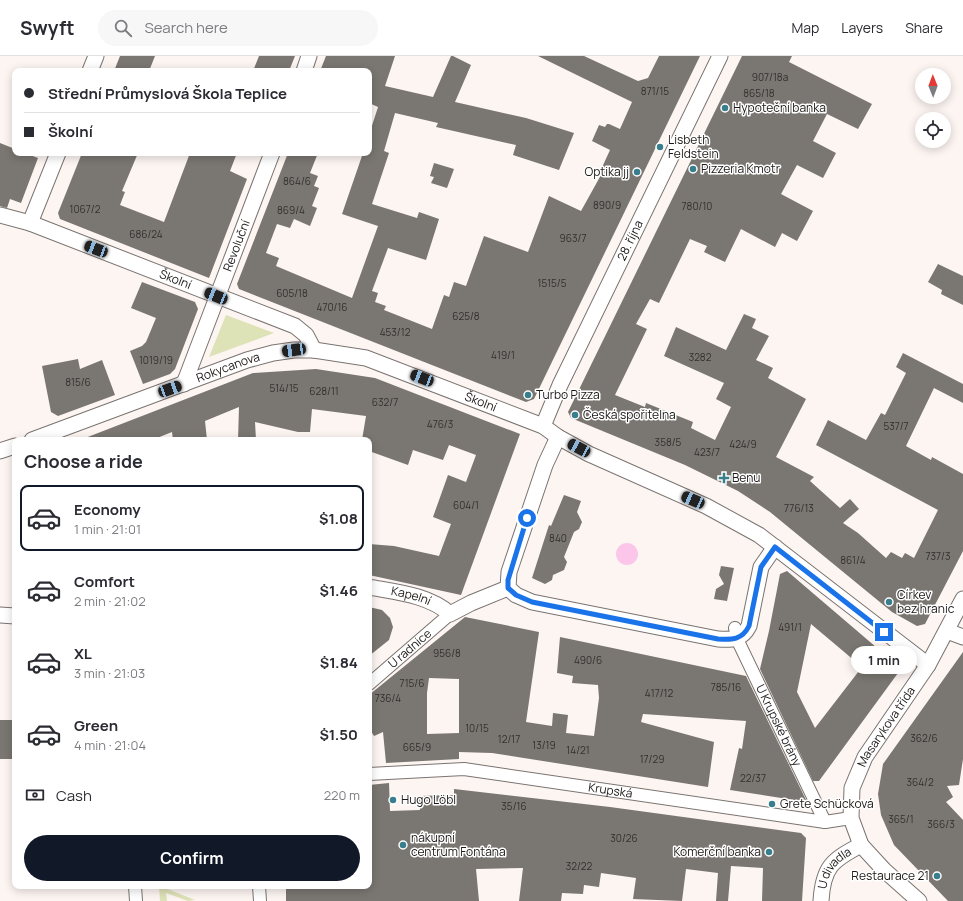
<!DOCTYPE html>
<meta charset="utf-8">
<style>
:root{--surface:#fff;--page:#f7f7f7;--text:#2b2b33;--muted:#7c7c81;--line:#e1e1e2;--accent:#111827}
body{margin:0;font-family:Manrope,sans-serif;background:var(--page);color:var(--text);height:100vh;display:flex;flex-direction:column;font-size:15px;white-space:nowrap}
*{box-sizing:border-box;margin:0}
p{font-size:13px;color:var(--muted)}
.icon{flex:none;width:22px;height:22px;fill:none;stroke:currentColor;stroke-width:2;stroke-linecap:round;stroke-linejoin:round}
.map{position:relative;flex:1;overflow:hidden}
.side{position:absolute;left:12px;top:381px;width:360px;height:452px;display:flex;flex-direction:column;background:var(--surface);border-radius:8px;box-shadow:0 2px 10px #0003}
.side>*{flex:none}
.guide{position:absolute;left:12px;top:12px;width:360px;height:88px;border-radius:8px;box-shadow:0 2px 10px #0003;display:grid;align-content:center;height:88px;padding:0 12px;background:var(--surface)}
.needle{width:26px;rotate:359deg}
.fabs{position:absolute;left:915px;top:12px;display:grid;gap:8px}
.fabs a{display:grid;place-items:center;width:36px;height:36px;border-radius:50%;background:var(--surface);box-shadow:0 2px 10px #0003;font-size:20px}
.end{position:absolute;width:18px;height:18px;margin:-9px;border:5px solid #1a73e8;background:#fff;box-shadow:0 0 0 2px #fff}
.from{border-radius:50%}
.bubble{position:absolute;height:28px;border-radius:14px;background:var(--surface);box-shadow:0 2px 10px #0003;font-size:13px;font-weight:700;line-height:28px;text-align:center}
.car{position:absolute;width:12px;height:24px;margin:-12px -6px;border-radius:5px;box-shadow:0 0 3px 1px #0007;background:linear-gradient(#222 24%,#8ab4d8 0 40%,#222 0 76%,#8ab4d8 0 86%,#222 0)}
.guide b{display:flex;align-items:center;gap:14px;height:38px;font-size:15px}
.guide b+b{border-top:1px solid var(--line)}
.guide i{width:10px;height:10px;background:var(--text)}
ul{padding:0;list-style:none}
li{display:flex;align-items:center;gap:12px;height:66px;margin:0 8px 6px;padding:0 4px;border:2px solid transparent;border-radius:8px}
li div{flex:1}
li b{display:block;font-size:15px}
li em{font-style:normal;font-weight:700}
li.on{border-color:var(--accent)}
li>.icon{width:36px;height:36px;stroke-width:1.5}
h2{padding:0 12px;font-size:18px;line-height:48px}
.pay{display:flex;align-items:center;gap:10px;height:44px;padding:0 12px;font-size:15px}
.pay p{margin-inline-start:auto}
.action{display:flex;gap:8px;margin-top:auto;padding:8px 12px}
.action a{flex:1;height:46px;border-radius:24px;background:var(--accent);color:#fff;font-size:16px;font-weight:700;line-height:46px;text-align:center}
header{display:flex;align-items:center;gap:24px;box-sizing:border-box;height:56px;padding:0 20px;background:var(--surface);border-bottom:1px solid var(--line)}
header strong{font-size:19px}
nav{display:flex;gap:22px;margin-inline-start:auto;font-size:14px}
.search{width:280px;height:36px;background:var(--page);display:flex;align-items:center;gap:10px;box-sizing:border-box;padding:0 14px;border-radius:22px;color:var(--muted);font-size:15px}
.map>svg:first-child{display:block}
.green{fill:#dee2b7}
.water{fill:#fcc6eb}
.building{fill:#7a7671;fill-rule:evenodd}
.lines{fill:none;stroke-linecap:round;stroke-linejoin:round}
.pedestrian-casing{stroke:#7a7471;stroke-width:14}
.minor-casing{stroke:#7a7471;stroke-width:17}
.pedestrian{stroke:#fff;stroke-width:12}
.minor{stroke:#fff;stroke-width:15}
.route{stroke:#1a73e8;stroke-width:5}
.poi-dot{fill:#397e8c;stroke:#fff;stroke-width:1.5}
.labels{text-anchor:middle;stroke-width:3;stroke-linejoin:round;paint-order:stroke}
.number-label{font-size:10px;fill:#33302e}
.poi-label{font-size:12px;fill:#1b1817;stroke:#fff;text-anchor:start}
.street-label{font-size:12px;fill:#1b1817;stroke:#fff}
</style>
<header>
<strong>Swyft</strong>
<div class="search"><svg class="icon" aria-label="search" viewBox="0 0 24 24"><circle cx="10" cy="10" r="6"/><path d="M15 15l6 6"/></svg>Search here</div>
<nav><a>Map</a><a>Layers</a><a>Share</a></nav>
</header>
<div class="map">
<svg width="963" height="845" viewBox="0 0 963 845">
<rect width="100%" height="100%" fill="#fdf5f2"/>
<path class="green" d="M226,259L274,277L209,301Z
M159,830H165V832L195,844L188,845L166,837L167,845H160Z"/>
<path class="water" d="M616 498a11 11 0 1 1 22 0a11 11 0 1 1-22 0Z"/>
<path class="building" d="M120,0H155L149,15H114Z
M259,0H295L289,15H253Z
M326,0H395L385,30L433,41L451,0H453L471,9L455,46L526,62L574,77L559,114L513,99L516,89L436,71L438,67L395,57L384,95L389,97L372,148L417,162L419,156L439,163L426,204L388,192L372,235L378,237L375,246L386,250L384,254L432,273L444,239L449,241L454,226L466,230L484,180L528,196L549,140L581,155L601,119L599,118L610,94L592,85L599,69L605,71L607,68H609L620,73L632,46L538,0H584L638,25L648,22L659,0H700L534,343L526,346L239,233L237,228L288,97H318L310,117L318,120L314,130L319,132L312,150L317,152L310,170L294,163L290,172L277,168L266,197L279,202L276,210L352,242L378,170L342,158L363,97H369V79L378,51L369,47V15H320Z
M742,0H792L789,6L872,48L858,73L827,58L813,85L836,97L823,122L797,109L781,138L813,155L797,185L782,177L775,191L741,173L725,206L704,196L707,190L690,183L659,247L650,243L636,268L647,273L615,339L645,351L646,347L693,366L691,372L715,384L731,351L716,343L724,327L664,300L676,271L726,294L744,258L756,263L752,272L769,280L756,304L773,312L768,322L806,343L776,401L814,421L810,425L840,452L850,443L859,453L843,467L858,477L886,502L891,496L902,502L905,497L914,502L938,454L816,389L828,364L866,384L881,357L885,359L906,317L896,311L903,297L963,328V347L934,332L906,390L931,404L932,401L963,418V495L925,568L917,570L892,556L770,456L738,435L685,409L571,362L568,356Z
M0,87L15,93V97H25L38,102L21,147L10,143L7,152L0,150Z
M82,97H138L122,135L125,136L120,149L164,166L190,97H237L230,115L247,123L209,222L60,163L58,157Z
M434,107L454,113L447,132L431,127L434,121L430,120Z
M938,208L963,220V249L941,238L942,234L928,226Z
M142,226L195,246L198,253L175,313L170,318L143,328L130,295L142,290L146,286L156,262L131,252Z
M78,303L80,313L102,304L115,339L58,360L51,356L42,310Z
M316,313L375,322L520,378L461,539L369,519V488L394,490L439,500L451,468L433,461L448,419L466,426L476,399L449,389L443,404L413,394L408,409L369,395V384H362L366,360L312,353L310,376H298L255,366L256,384H238L239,351L205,365L207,384H173L172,376L152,384H80L253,317Z
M564,439L581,445L577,456L582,466L579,473L574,476L564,501L567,506L564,514L553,519L552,524L545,528L532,522L549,469L551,470Z
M721,510L734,512L727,545L714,543L716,533L724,528L719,519Z
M787,515L897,609L898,617L819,725H813L760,613L769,575L780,518ZM811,568L862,611L815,672L797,636Z
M369,551L382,554L390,562L393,571L389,584L369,600Z
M465,561L539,576L526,666L552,670L553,657L568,659L566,677L594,680L599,642L598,629L572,627L573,620L557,617L560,581L746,620L807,746L730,734L739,692L742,693L746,665L643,658L641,666L714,686L708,731L492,697L459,696V703L386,707L383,676L374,680L369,672V639ZM429,622L459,623V677L427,678V637Z
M963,596V703L959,729L947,730L953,741L946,746L963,764V845H948L894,789L881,759L878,738L883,708Z
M0,664H15V703H0Z
M389,727L390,755L420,754L418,740L454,739V733L610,751L801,777L806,782L802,845H762L763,812L731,810L728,845H716L718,817L686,813L682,845L633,843L636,822L601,817L599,831L584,829L583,838L562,837L561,845H519L523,812L476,813L479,845H286V830H369V729Z"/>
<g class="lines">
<defs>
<g id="pedestrian">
<path id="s1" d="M735,572L737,583L825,766"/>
<path id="s2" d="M369,628L450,558"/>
<path id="s3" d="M369,718L464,713L825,766L851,762"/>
<path d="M135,830L136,845"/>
<path d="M259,830L260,845"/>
</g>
<g id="minor">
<path d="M90,15L96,0"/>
<path d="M304,15L309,0"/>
<path id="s4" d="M0,159L30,167L295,270L306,279L314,294"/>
<path d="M30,167L58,97"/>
<path id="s5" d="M184,328L272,97"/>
<path id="s6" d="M543,370L560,329L720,0"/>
<path d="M558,381L545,409L509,516L508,532L516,539L532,546L718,583C732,584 742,584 749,570L761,511L775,491"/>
<path id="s7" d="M32,384L247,304L273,297L294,294H314L366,302L543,370L558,381L589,398L706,450L759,479L928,609"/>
<path d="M0,395L15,390"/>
<path id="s8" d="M369,531C396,536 429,539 450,558L471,547L508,532"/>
<path d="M0,559L15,560"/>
<path d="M947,575L963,581"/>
<path id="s9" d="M821,845C823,811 832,804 861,789"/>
<path id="s10" d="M919,845L884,814L861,789L851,762L852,732L865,701L928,609L963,543"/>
</g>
</defs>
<use href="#pedestrian" class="pedestrian-casing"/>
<use href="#minor" class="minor-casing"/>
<use href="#pedestrian" class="pedestrian"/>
<use href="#minor" class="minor"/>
</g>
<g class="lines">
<path class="route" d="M527,462L508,524V532L516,539L532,546L718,583C732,584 742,584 749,570L761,511L775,491L884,576"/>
</g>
<g class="poi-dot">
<circle cx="725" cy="52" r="4"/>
<circle cx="660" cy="91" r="4"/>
<circle cx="693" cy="113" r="4"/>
<circle cx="637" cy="116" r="4"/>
<circle cx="528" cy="339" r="4"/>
<circle cx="575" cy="359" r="4"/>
<path d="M722 416h4v4h4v4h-4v4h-4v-4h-4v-4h4z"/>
<circle cx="889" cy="546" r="4"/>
<circle cx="393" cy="744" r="4"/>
<circle cx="772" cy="748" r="4"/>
<circle cx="403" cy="789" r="4"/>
<circle cx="769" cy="796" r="4"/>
<circle cx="937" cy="820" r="4"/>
</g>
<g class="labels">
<g class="number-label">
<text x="770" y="25">907/18a</text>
<text x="655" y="39">871/15</text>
<text x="759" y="41">865/18</text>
<text x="297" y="129">864/6</text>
<text x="607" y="153">890/9</text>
<text x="697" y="154">780/10</text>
<text x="85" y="157">1067/2</text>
<text x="291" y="158">869/4</text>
<text x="146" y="182">686/24</text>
<text x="573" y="186">963/7</text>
<text x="552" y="231">1515/5</text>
<text x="292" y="241">605/18</text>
<text x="332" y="255">470/16</text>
<text x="466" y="264">625/8</text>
<text x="395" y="280">453/12</text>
<text x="503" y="303">419/1</text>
<text x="700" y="305">3282</text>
<text x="156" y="308">1019/19</text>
<text x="78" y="330">815/6</text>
<text x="284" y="336">514/15</text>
<text x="324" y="339">628/11</text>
<text x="385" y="350">632/7</text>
<text x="440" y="372">476/3</text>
<text x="896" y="374">537/7</text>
<text x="668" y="390">358/5</text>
<text x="743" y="392">424/9</text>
<text x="707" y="400">423/7</text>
<text x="466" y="453">604/1</text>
<text x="799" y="456">776/13</text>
<text x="558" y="486">840</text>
<text x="938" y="504">737/3</text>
<text x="853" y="508">861/4</text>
<text x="790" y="575">491/1</text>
<text x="447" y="601">956/8</text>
<text x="588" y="608">490/6</text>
<text x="412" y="631">715/6</text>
<text x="726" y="635">785/16</text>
<text x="659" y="641">417/12</text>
<text x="388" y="646">736/4</text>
<text x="477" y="676">10/15</text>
<text x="924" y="686">362/6</text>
<text x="509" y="687">12/17</text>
<text x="544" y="693">13/19</text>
<text x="417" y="695">665/9</text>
<text x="578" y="698">14/21</text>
<text x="652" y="707">17/29</text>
<text x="753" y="726">22/37</text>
<text x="920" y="730">364/2</text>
<text x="514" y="754">35/16</text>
<text x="901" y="767">365/1</text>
<text x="941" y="772">366/3</text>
<text x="624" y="786">30/26</text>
<text x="579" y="814">32/22</text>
</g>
<g class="poi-label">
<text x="733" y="56">Hypoteční banka</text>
<text x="668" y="88">Lisbeth<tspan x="668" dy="14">Feldstein</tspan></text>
<text x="701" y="117">Pizzeria Kmotr</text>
<text x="629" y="120" text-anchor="end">Optika jj</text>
<text x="536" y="343">Turbo Pizza</text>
<text x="583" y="363">Česká spořitelna</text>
<text x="732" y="426">Benu</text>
<text x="897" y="543">Církev<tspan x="897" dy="14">bez hranic</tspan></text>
<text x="401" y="748">Hugo Löbl</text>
<text x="780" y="752">Grete Schücková</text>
<text x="411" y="786">nákupní<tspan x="411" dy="14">centrum Fontána</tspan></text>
<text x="761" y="800" text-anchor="end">Komerční banka</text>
<text x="929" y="824" text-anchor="end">Restaurace 21</text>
</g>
<g class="street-label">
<text dy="4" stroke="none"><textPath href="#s6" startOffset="205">28. října</textPath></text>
<text dy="4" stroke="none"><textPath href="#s5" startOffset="148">Revoluční</textPath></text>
<text dy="4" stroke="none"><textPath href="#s4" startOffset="187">Školní</textPath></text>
<text dy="4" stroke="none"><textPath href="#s7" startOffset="209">Rokycanova</textPath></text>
<text dy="4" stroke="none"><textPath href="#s7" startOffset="473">Školní</textPath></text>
<text dy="4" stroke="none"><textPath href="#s8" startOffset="43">Kapelní</textPath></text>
<text dy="4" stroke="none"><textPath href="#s2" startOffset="54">U radnice</textPath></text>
<text dy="4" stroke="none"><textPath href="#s1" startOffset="107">U Krupské brány</textPath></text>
<text dy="4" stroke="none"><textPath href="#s10" startOffset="210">Masarykova třída</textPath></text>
<text dy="4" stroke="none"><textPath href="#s3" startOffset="243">Krupská</textPath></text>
<text dy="4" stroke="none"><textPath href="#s9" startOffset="37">U divadla</textPath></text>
</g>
</g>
</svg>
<div class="fabs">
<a><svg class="needle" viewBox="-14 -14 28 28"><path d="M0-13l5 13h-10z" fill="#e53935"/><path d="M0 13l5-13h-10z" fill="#7c7c81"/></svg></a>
<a><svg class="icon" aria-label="locate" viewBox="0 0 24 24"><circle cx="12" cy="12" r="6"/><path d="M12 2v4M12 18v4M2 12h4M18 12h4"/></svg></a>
</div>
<i class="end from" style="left:527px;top:462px"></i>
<i class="end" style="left:884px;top:576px"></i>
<div class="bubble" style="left:851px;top:590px;width:66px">1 min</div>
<i class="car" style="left:96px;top:193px;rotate:291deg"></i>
<i class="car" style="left:216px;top:240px;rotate:292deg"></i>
<i class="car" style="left:294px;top:294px;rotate:262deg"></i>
<i class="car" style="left:422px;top:322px;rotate:291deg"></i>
<i class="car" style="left:170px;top:333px;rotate:70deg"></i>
<i class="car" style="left:579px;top:392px;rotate:298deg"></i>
<i class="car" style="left:693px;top:444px;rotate:294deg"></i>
<div class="guide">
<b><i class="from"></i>Střední Průmyslová Škola Teplice</b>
<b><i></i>Školní</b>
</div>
<section class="side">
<h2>Choose a ride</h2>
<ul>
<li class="on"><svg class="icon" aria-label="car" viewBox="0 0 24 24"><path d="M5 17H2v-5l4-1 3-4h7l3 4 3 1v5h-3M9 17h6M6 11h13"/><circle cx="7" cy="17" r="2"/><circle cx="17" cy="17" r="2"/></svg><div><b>Economy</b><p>1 min · 21:01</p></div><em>$1.08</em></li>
<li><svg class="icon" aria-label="car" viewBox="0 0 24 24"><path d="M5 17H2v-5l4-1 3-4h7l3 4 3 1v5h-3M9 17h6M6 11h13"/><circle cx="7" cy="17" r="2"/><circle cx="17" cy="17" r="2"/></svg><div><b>Comfort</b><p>2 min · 21:02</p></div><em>$1.46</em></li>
<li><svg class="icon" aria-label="car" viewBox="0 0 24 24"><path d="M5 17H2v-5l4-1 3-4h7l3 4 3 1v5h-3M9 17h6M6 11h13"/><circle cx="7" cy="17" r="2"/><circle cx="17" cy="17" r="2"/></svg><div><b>XL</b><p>3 min · 21:03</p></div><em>$1.84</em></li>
<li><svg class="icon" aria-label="car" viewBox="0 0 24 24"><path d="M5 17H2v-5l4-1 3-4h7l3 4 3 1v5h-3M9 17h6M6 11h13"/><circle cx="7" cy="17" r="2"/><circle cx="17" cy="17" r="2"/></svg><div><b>Green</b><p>4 min · 21:04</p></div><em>$1.50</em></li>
</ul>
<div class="pay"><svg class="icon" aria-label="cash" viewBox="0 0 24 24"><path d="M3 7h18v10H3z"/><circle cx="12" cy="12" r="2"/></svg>Cash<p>220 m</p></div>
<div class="action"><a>Confirm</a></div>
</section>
</div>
